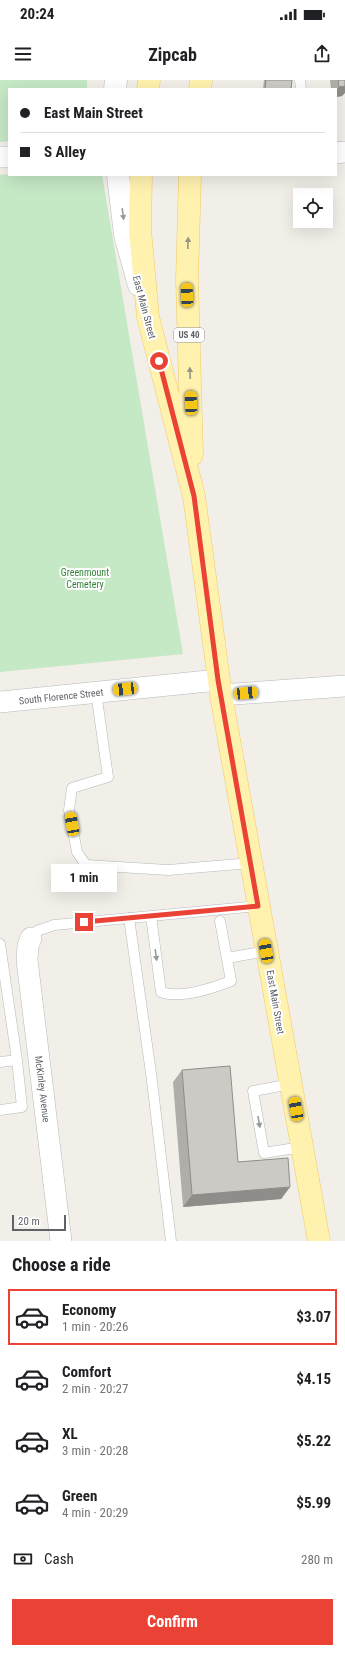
<!DOCTYPE html>
<meta charset="utf-8">
<style>
:root{--surface:#fff;--page:#f2f2f2;--text:#202124;--muted:#757577;--line:#e0e0e0;--accent:#ea4335}
body{margin:0;font-family:"Roboto Condensed",sans-serif;background:var(--page);color:var(--text);height:100vh;display:flex;flex-direction:column;font-size:15px;white-space:nowrap}
*{box-sizing:border-box;margin:0}
p{font-size:13px;color:var(--muted)}
.icon{flex:none;width:22px;height:22px;fill:none;stroke:currentColor;stroke-width:2;stroke-linecap:round;stroke-linejoin:round}
.map{position:relative;height:1161px;overflow:hidden}
.sheet{display:flex;flex-direction:column;background:var(--surface);flex:1}
.sheet>*{flex:none}
.top-card{position:absolute;left:8px;top:8px;width:329px;height:88px;border-radius:0px;box-shadow:0 4px 16px #0002;display:grid;align-content:center;height:88px;padding:0 12px;background:var(--surface)}
.controls{position:absolute;left:293px;top:108px;display:grid;gap:8px}
.controls a{display:grid;place-items:center;width:40px;height:40px;border-radius:0px;background:var(--surface);box-shadow:0 4px 16px #0002;font-size:20px}
.scale{position:absolute;left:12px;bottom:10px;width:54px;box-sizing:border-box;padding-left:4px;border:2px solid #5f6368;border-top:0;font-size:11px;line-height:14px;white-space:nowrap;color:#5f6368;-webkit-text-stroke:3px #fff;paint-order:stroke}
.end{position:absolute;width:18px;height:18px;margin:-9px;border:5px solid #ea4335;background:#fff;box-shadow:0 0 0 2px #fff}
.from{border-radius:50%}
.bubble{position:absolute;height:28px;border-radius:0px;background:var(--surface);box-shadow:0 4px 16px #0002;font-size:13px;font-weight:700;line-height:28px;text-align:center}
.car{position:absolute;width:12px;height:24px;margin:-12px -6px;border-radius:5px;box-shadow:0 0 3px 1px #0007;background:linear-gradient(#f5c518 24%,#345 0 40%,#f5c518 0 76%,#345 0 86%,#f5c518 0)}
.top-card b{display:flex;align-items:center;gap:14px;height:38px;font-size:15px}
.top-card b+b{border-top:1px solid var(--line)}
.top-card i{width:10px;height:10px;background:var(--text)}
ul{padding:0;list-style:none}
li{display:flex;align-items:center;gap:12px;height:56px;margin:0 8px 6px;padding:0 4px;border:2px solid transparent;border-radius:0px}
li div{flex:1}
li b{display:block;font-size:15px}
li em{font-style:normal;font-weight:700}
li.current{border-color:var(--accent)}
li>.icon{width:36px;height:36px;stroke-width:1.5}
h2{padding:0 12px;font-size:18px;line-height:48px}
.pay{display:flex;align-items:center;gap:10px;height:44px;padding:0 12px;font-size:15px}
.pay p{margin-inline-start:auto}
.cta{display:flex;gap:8px;margin-top:auto;padding:8px 12px}
.cta a{flex:1;height:46px;border-radius:0px;background:var(--accent);color:#fff;font-size:16px;font-weight:700;line-height:46px;text-align:center}
.status{display:flex;justify-content:space-between;align-items:center;height:28px;padding:0 20px;background:var(--surface);direction:ltr}
.status svg{height:11px;fill:currentColor}
header{display:flex;justify-content:space-between;align-items:center;height:52px;padding:0 12px;background:var(--surface);font-size:18px;font-weight:700}
.map>svg:first-child{display:block}
.green{fill:#c5e8c5}
.lines{fill:none;stroke-linecap:round;stroke-linejoin:round}
.service-casing{stroke:#b5b8bc;stroke-width:11}
.minor-casing{stroke:#b5b8bc;stroke-width:22}
.secondary-casing{stroke:#b6babf;stroke-width:23}
.primary-casing{stroke:#f2c960;stroke-width:23}
.service{stroke:#fff;stroke-width:10}
.minor{stroke:#fff;stroke-width:21}
.secondary{stroke:#fff;stroke-width:22}
.primary{stroke:#fff2af;stroke-width:22}
.wall{fill:#afaea9}
.shaded-wall{fill:#8f8d8a}
.building{fill:#cccac5;stroke:#8f8d8a}
.oneway{fill:#979a9d}
.oneway2{fill:#979581}
.route{stroke:#ea4335;stroke-width:5}
.labels{text-anchor:middle;stroke-width:4;stroke-linejoin:round;paint-order:stroke}
.shield{fill:#fff;stroke:#8f9295;stroke-width:1}
.shield-label{font-size:9px;font-weight:bold;fill:#5f6368}
.street-label{font-size:10px;fill:#5f6368;stroke:#fff}
.park-label{font-size:10px;fill:#348238;stroke:#fff}
</style>
<div class="status"><b>20:24</b><svg viewBox="0 0 49 12"><path d="M0 12V9h3v3zM5 12V6h3v6zM10 12V3h3v9zM15 12V0h3v12zM26 1h20v11H26zM47 4h2v5h-2z"/></svg></div>
<header><svg class="icon" aria-label="menu" viewBox="0 0 24 24"><path d="M4 6h16M4 12h16M4 18h16"/></svg>Zipcab<svg class="icon" aria-label="share" viewBox="0 0 24 24"><path d="M12 15V3M7 8l5-5 5 5M5 13v7h14v-7"/></svg></header>
<div class="map">
<svg width="345" height="1161" viewBox="0 0 345 1161">
<rect width="100%" height="100%" fill="#f1efe8"/>
<path class="green" d="M0,0H87V9H9V61L0,62Z
M9,94L102,95L183,574L0,592V95Z"/>
<g class="lines">
<defs>
<path id="service" d="M300,0L301,9
M96,612L108,697L72,708L69,730L77,772L86,785L168,790L251,783
M151,836L161,912C180,919 213,908 231,901L220,841
M129,838L151,993L171,1161
M31,858L37,851L54,845L258,826
M0,864L17,980L0,982
M227,878L267,871
M291,1004L253,1011L264,1073L302,1067
M0,1030L22,1027L17,980"/>
<path id="minor" d="M336,73L345,72
M0,77H9
M221,615L345,606
M0,622L218,600
M31,858L28,866L27,880L61,1161"/>
<path id="secondary" d="M115,9L116,0
M118,95L125,155L139,205"/>
<path id="primary" d="M148,9L149,0
M200,9L201,0
M141,95L140,150L148,237L194,416L221,615L319,1161
M190,95L187,200L192,375"/>
</defs>
<use href="#service" class="service-casing"/>
<use href="#minor" class="minor-casing"/>
<use href="#secondary" class="secondary-casing"/>
<use href="#primary" class="primary-casing"/>
<use href="#service" class="service"/>
<use href="#minor" class="minor"/>
<use href="#secondary" class="secondary"/>
<use href="#primary" class="primary"/>
</g>
<path class="wall" d="M264,0H292L291,9H263Z
M330,0H345L342,16L336,17V9H331Z
M182,990L238,1082L290,1107L281,1119L183,1127L173,1002Z"/>
<path class="shaded-wall" d="M345,6V13L342,16L336,17V11L339,7Z
M290,1107L281,1119L183,1127L192,1115Z"/>
<path class="building" d="M266,0H292L291,9H265Z
M338,0H345V6L339,7Z
M230,986L238,1082L288,1078L290,1107L192,1115L182,990Z"/>
<defs><path id="oneway-solid" d="M-6-.8H1V-3.2L6.5 0L1 3.2V.8H-6Z"/></defs>
<g class="oneway">
<use href="#oneway-solid" transform="translate(123 134) rotate(82)"/>
<use href="#oneway-solid" transform="translate(156 875) rotate(82)"/>
<use href="#oneway-solid" transform="translate(259 1042) rotate(80)"/>
</g>
<g class="oneway2">
<use href="#oneway-solid" transform="translate(188 163) rotate(-88)"/>
<use href="#oneway-solid" transform="translate(190 293) rotate(-92)"/>
</g>
<g class="lines">
<path class="route" d="M84,842L258,826L218,600L194,416L159,281"/>
</g>
<g class="labels">
<rect class="shield" x="174" y="248" width="30" height="14" rx="3"/>
<g class="shield-label">
<text x="189" y="258">US 40</text>
</g>
<g class="street-label">
<text transform="translate(145 227) rotate(75)" y="4">East Main Street</text>
<text transform="translate(61 616) rotate(-6)" y="4">South Florence Street</text>
<text transform="translate(276 922) rotate(80)" y="4">East Main Street</text>
<text transform="translate(43 1009) rotate(83)" y="4">McKinley Avenue</text>
</g>
<g class="park-label">
<text x="85" y="496">Greenmount<tspan x="85" dy="12">Cemetery</tspan></text>
</g>
</g>
</svg>
<div class="controls">
<a><svg class="icon" aria-label="locate" viewBox="0 0 24 24"><circle cx="12" cy="12" r="6"/><path d="M12 2v4M12 18v4M2 12h4M18 12h4"/></svg></a>
</div>
<div class="scale">20 m</div>
<i class="end from" style="left:159px;top:281px"></i>
<i class="end" style="left:84px;top:842px"></i>
<div class="bubble" style="left:51px;top:784px;width:66px">1 min</div>
<i class="car" style="left:187px;top:215px;rotate:358deg"></i>
<i class="car" style="left:191px;top:323px;rotate:358deg"></i>
<i class="car" style="left:125px;top:609px;rotate:264deg"></i>
<i class="car" style="left:246px;top:613px;rotate:85deg"></i>
<i class="car" style="left:72px;top:744px;rotate:350deg"></i>
<i class="car" style="left:266px;top:871px;rotate:350deg"></i>
<i class="car" style="left:296px;top:1029px;rotate:350deg"></i>
<div class="top-card">
<b><i class="from"></i>East Main Street</b>
<b><i></i>S Alley</b>
</div>
</div>
<section class="sheet">
<h2>Choose a ride</h2>
<ul>
<li class="current"><svg class="icon" aria-label="car" viewBox="0 0 24 24"><path d="M5 17H2v-5l4-1 3-4h7l3 4 3 1v5h-3M9 17h6M6 11h13"/><circle cx="7" cy="17" r="2"/><circle cx="17" cy="17" r="2"/></svg><div><b>Economy</b><p>1 min · 20:26</p></div><em>$3.07</em></li>
<li><svg class="icon" aria-label="car" viewBox="0 0 24 24"><path d="M5 17H2v-5l4-1 3-4h7l3 4 3 1v5h-3M9 17h6M6 11h13"/><circle cx="7" cy="17" r="2"/><circle cx="17" cy="17" r="2"/></svg><div><b>Comfort</b><p>2 min · 20:27</p></div><em>$4.15</em></li>
<li><svg class="icon" aria-label="car" viewBox="0 0 24 24"><path d="M5 17H2v-5l4-1 3-4h7l3 4 3 1v5h-3M9 17h6M6 11h13"/><circle cx="7" cy="17" r="2"/><circle cx="17" cy="17" r="2"/></svg><div><b>XL</b><p>3 min · 20:28</p></div><em>$5.22</em></li>
<li><svg class="icon" aria-label="car" viewBox="0 0 24 24"><path d="M5 17H2v-5l4-1 3-4h7l3 4 3 1v5h-3M9 17h6M6 11h13"/><circle cx="7" cy="17" r="2"/><circle cx="17" cy="17" r="2"/></svg><div><b>Green</b><p>4 min · 20:29</p></div><em>$5.99</em></li>
</ul>
<div class="pay"><svg class="icon" aria-label="cash" viewBox="0 0 24 24"><path d="M3 7h18v10H3z"/><circle cx="12" cy="12" r="2"/></svg>Cash<p>280 m</p></div>
<div class="cta"><a>Confirm</a></div>
</section>
